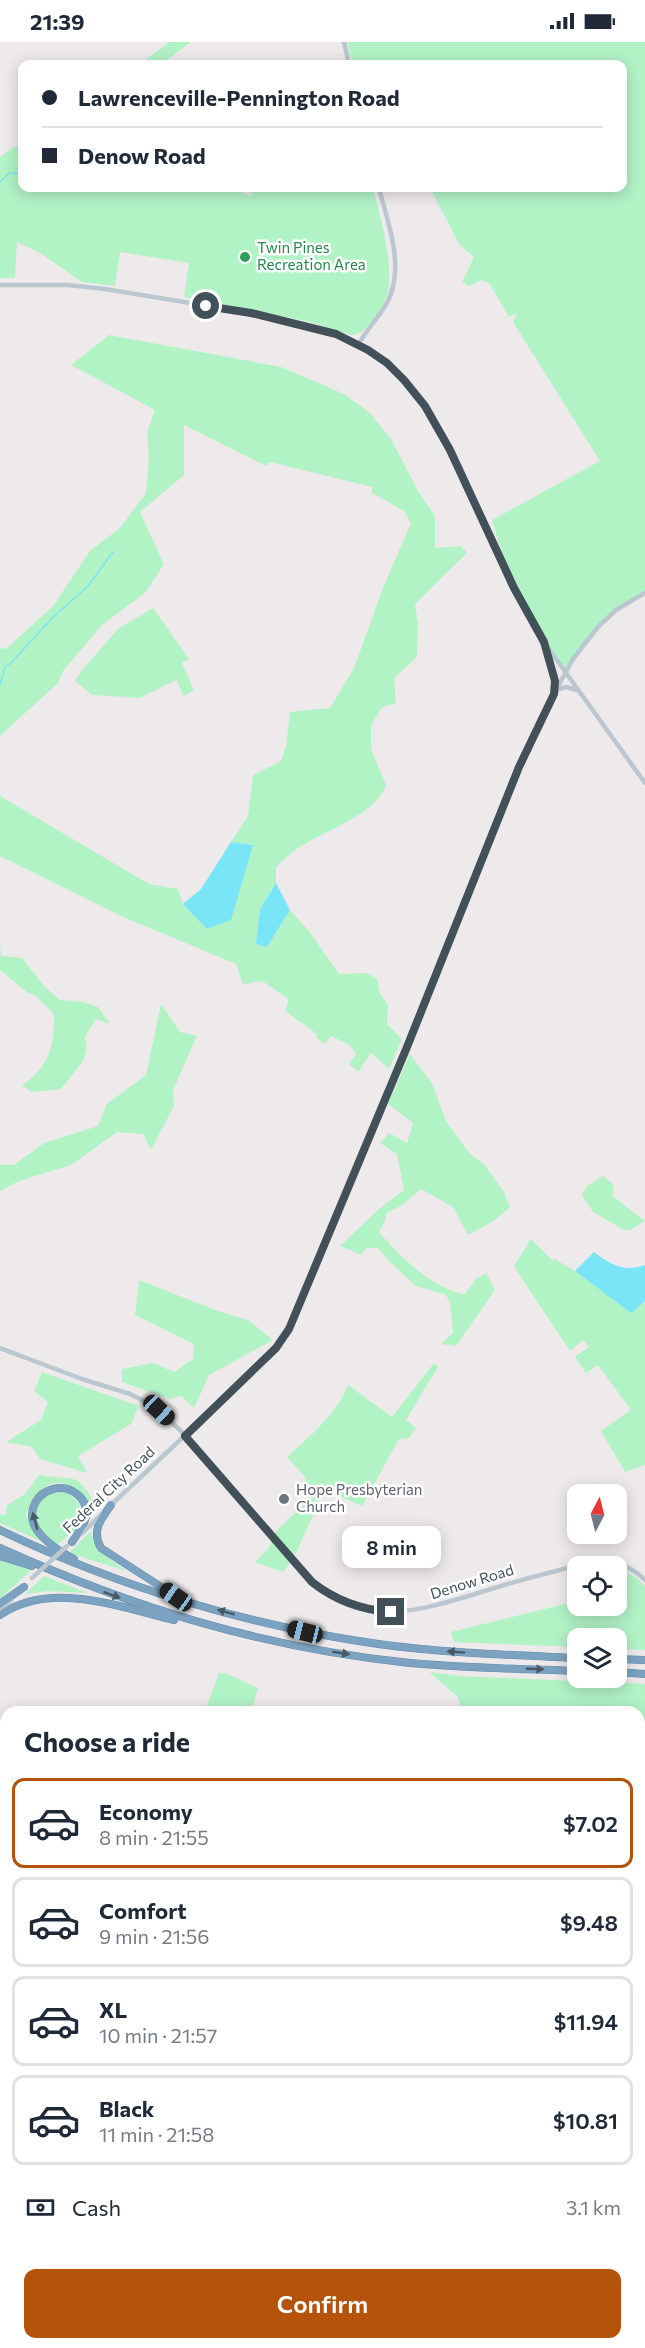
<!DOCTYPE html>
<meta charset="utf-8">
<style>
:root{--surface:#fff;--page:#f2f2f3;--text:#1f2937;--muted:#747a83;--line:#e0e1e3;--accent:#b45309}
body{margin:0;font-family:Commissioner,sans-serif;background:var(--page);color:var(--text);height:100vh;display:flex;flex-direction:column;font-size:22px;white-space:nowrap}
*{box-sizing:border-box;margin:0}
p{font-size:20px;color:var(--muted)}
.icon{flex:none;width:33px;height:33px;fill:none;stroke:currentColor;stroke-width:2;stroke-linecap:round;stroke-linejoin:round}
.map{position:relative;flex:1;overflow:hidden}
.details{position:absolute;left:0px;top:1664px;width:645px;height:644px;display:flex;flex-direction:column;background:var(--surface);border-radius:18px 18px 0 0;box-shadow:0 3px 15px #0003}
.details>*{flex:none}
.hud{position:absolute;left:18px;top:18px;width:609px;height:132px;border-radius:12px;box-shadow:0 3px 15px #0003;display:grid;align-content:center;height:132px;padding:0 24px;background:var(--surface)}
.needle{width:39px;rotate:7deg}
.fabs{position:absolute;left:567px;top:1442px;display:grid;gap:12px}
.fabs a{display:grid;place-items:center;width:60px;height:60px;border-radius:12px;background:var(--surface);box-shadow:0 3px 15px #0003;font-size:30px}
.end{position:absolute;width:27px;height:27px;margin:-14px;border:8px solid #42505a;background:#fff;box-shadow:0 0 0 3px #fff}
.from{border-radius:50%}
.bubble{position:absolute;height:42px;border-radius:12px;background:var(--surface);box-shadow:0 3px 15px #0003;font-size:20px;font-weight:600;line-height:42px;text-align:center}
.car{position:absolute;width:18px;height:36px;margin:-18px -9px;border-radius:8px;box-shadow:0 0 4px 2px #0007;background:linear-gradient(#222 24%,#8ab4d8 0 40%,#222 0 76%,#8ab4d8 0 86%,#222 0)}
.hud b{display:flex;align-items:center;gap:21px;height:57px;font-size:22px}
.hud b+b{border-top:2px solid var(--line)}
.hud i{width:15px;height:15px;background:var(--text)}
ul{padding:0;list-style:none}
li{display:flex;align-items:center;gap:18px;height:90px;margin:0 12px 9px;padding:0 12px;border:3px solid var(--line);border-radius:12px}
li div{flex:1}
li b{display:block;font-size:22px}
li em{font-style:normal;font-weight:600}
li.on{border-color:var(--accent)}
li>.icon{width:54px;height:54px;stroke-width:1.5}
h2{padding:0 24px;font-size:27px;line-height:72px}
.pay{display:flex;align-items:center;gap:15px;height:66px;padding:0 24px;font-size:22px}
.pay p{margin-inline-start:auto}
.cta{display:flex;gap:12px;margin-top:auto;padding:12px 24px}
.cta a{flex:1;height:69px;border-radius:12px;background:var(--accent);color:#fff;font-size:24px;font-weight:600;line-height:69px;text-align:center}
.status{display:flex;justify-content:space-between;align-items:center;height:42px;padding:0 30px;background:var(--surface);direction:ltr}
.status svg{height:16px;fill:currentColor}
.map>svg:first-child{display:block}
.green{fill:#b2f3c6}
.water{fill:#79e5f6}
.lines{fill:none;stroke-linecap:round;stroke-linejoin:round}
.stream{stroke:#79e5f6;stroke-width:1.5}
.motorway-casing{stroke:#678dad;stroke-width:8}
.tertiary{stroke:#bac7d0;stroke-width:4.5}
.motorway{stroke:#7ca2c1;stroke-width:7}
.tertiary-bridge{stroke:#bac7d0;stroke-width:4.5}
.oneway{fill:#485864}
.route{stroke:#42505a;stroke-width:8}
.leisure-dot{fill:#2e9e5b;stroke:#fff;stroke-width:2}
.worship-dot{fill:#6b7280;stroke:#fff;stroke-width:2}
.labels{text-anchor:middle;stroke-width:5;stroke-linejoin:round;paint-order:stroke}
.leisure-label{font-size:15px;fill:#27864d;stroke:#fff;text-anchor:start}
.street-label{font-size:15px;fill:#42505a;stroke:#fff}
.worship-label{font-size:15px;fill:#5b616d;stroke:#fff;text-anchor:start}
</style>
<div class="status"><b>21:39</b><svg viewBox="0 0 49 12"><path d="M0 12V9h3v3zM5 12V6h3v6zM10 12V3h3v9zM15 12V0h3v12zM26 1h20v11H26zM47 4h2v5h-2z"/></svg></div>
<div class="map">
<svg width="645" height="2306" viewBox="0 0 645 2306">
<rect width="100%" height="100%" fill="#eeeaeb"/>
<path class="green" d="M169,0H191L162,22H140Z
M347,0H645V550L615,568L565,627L536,585L506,524L492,478L600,419L513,280L517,271L509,275L489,241L481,238L469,244L462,240L474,215L459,202L430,146H622V22H353Z
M22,103V146H233L250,154L256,146H373C381,177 391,211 389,244C388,257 379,272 370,281C364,288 360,293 351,293L306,279L184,255L189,221L120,210L115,244L82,240L40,211L17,200L15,236H0V115L12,106Z
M109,293L281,325L344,352L370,371L391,397L418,449L435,474V506L461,504L467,511L415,562L418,581L417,615L394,636L396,661L381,666L371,684V707L386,743C377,772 325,789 301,804C292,809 284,818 276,825V841L260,867L256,902L267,905L290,868L309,889L339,932L367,931L377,937L380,952L388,963L387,982L402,997L389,1027L371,1011L358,1030L349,1022L356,1012L350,1003L331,994L325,1002L316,995L317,992L285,969L289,957L262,939L243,942L236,922L123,875L0,814V754L149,842L178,847L183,862L253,803L231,800L248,774L253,733L281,719L286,704L290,670L330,666L354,626L383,546L411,481L404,469L372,451V445L270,420L266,424L184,383V433L140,470L164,522L146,550L102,583L63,629L58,641L0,694V606L6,607L53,564L90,509L120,486L146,451L149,415L147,390L155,368L71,323Z
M153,566L189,617L182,621L194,648L184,654L176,638L140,656L92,653L75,639L82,628L119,586Z
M0,901L1,914L22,916L45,945L60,958L84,960L98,965L110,982L96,977L84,996L87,1001L84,1018L61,1047L32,1050L22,1044C50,1022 54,1007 54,972L36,954L28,951L0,928Z
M161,962L180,990L197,994L173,1048L174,1064L151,1108L143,1092L117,1090L71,1123L19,1139L0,1149V1123H14L44,1101L98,1084L107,1062L146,1033Z
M410,1012L432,1041L446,1079L469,1111L484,1122L504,1150L510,1165L495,1178L468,1193L453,1165L421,1147L401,1164L386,1171L385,1179L379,1190C399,1213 433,1248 465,1252L476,1237L486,1231L495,1248L456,1304L441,1302L453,1291L450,1261L446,1253L416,1244L389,1219L378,1206H366L361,1213L340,1204L379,1167L404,1148L397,1112L380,1101L389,1091L407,1101L413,1081L388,1062Z
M603,1134L614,1143L612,1154L645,1179L630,1188H624L593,1170L582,1153L587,1144Z
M531,1197L554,1220L553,1216L575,1229L631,1270L645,1259V1423L625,1430L601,1389L631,1368L598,1323L586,1331L575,1315L589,1305L583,1298L570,1309L517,1229L514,1224Z
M139,1238L218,1269L248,1278L273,1298L209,1333L194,1366L181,1354L170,1357L122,1340V1327L153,1321L174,1330L193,1317L194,1302L135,1273Z
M434,1321L438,1325L406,1378L416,1386L409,1396L399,1397L362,1464L325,1448L293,1517L283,1530L255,1520L269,1506L277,1488L307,1460L305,1435L287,1415C311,1393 336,1373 348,1343L392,1375Z
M42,1330L139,1364L131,1382L78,1414L87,1431L40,1417L32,1405L6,1400L41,1378L48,1360L34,1349Z
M39,1433C76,1440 74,1427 97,1463L95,1471L87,1478L78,1450C75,1447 70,1443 65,1442C45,1436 32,1456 26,1472L31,1485L43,1500L0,1481V1473L6,1472L7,1463L24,1453Z
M63,1448C75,1453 88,1469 79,1483C74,1491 63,1497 57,1503C41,1489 36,1485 36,1463C44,1454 51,1450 63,1448Z
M91,1489C94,1509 112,1518 126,1529L69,1511Z
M0,1516L31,1528L0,1557Z
M617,1526L637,1536L645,1544V1608L617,1607L616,1596H578L577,1605L454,1600L451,1590L577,1559L578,1563H616Z
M44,1534L88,1551L49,1549L25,1552Z
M429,1630L461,1634L645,1642V1861L639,1853V1670L463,1669L457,1654Z
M219,1631H225L258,1646L251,1669H205Z
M0,1956L6,1957V2177L0,2179Z
M645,1970V2306H497L502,2301H639V1975Z
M90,2301H233L235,2304L232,2306H115L91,2303Z"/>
<path class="water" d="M231,800L253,803L231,878L207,887L183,862L201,847Z
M276,841L290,868L267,905L256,902L260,867Z
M594,1210C610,1222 624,1231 645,1223V1259L631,1271L575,1229Z"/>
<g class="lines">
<path class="stream" d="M0,140L9,131L22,132
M0,643L5,625L11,621L52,576L88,544L113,510"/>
<defs>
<path id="motorway" d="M111,1463C101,1477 91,1489 101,1506L169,1550
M0,1488C117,1544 249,1584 378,1602C444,1611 511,1613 578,1616
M72,1500C77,1492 84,1484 86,1475C89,1457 71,1442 53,1447C45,1449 39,1454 35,1461C22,1487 55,1507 74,1517
M0,1506C133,1566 264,1606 410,1621C465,1626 522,1627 578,1629
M0,1514L32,1524
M0,1562L24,1545
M0,1573C51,1538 120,1565 174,1578
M616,1617L645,1618
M616,1630L645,1632"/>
</defs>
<use href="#motorway" class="motorway-casing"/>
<path class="tertiary" d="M344,0L349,22
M0,243H68L105,247L251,271L336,292L378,314L404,338L434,379L536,589L645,741
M359,302C366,287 380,275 388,259C405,223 388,182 379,146
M546,606L555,635V647
M556,648L566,645L576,648
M0,1306L82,1337L130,1352L152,1363L181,1389L306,1534C361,1584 409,1572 472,1553C500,1544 528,1536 556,1529C591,1519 616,1510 645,1538
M109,1465L250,1332L276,1306L285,1293L400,1024L520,725L556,648L573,617L598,585L616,568L645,551
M81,1492L103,1471
M0,1568L11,1558"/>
<use href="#motorway" class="motorway"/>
<path class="tertiary-bridge" d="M32,1536L67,1504"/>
</g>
<defs><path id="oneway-solid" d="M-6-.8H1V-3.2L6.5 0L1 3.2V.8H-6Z" transform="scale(1.5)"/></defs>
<g class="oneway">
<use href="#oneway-solid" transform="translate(35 1479) rotate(-105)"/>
<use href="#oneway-solid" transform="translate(112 1553) rotate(20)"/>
<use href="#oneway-solid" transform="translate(226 1570) rotate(-164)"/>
<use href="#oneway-solid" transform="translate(456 1610) rotate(-176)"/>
<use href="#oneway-solid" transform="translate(341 1611) rotate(9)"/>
<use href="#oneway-solid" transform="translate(535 1627) rotate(2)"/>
</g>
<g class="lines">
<path class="route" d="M206,264L251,271L336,292L368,308L387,321L404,338L425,364L450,408L514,546L544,600L555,639L554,652L519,725L407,1005L289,1287L276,1306L185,1394L312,1540C336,1559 361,1568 391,1570"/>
</g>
<circle class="leisure-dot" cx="245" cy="215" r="6"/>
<circle class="worship-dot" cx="284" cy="1457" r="6"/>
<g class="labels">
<g class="leisure-label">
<text x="257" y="211">Twin Pines<tspan x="257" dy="17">Recreation Area</tspan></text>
</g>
<g class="street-label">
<text transform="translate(109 1448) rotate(-43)" y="5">Federal City Road</text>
<text transform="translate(472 1540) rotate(-17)" y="5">Denow Road</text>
</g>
<g class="worship-label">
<text x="296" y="1453">Hope Presbyterian<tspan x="296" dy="17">Church</tspan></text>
</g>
</g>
</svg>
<div class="fabs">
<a><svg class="needle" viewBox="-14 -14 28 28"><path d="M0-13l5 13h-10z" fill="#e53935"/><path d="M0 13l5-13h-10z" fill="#747a83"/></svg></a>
<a><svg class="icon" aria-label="locate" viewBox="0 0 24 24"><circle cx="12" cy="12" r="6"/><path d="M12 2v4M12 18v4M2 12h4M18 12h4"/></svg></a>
<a><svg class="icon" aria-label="layers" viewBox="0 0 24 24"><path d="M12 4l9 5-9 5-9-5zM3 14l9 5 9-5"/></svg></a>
</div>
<i class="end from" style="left:206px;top:264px"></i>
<i class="end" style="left:391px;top:1570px"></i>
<div class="bubble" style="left:342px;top:1484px;width:99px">8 min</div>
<i class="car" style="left:159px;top:1368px;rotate:133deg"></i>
<i class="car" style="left:176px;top:1555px;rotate:305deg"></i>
<i class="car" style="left:305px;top:1590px;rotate:284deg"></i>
<div class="hud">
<b><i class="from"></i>Lawrenceville-Pennington Road</b>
<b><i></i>Denow Road</b>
</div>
<section class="details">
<h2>Choose a ride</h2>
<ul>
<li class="on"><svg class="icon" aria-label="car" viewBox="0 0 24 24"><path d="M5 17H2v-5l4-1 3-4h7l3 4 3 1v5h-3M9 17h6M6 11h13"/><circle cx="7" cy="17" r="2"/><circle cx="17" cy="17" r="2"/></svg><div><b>Economy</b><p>8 min · 21:55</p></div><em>$7.02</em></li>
<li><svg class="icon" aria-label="car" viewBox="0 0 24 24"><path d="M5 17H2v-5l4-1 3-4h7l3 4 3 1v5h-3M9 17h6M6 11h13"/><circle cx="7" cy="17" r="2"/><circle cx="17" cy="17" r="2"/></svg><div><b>Comfort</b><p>9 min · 21:56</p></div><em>$9.48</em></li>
<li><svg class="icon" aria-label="car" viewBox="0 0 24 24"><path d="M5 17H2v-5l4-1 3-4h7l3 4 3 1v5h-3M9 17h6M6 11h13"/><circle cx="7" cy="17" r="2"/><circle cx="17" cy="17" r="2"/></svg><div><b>XL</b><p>10 min · 21:57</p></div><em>$11.94</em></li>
<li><svg class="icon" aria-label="car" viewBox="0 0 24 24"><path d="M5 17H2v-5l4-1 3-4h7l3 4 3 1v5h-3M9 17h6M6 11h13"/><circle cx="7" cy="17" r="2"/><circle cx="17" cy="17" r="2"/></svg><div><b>Black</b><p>11 min · 21:58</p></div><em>$10.81</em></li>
</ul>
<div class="pay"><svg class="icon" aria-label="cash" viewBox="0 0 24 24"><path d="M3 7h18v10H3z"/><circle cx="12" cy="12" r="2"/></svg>Cash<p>3.1 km</p></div>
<div class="cta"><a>Confirm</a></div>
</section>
</div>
